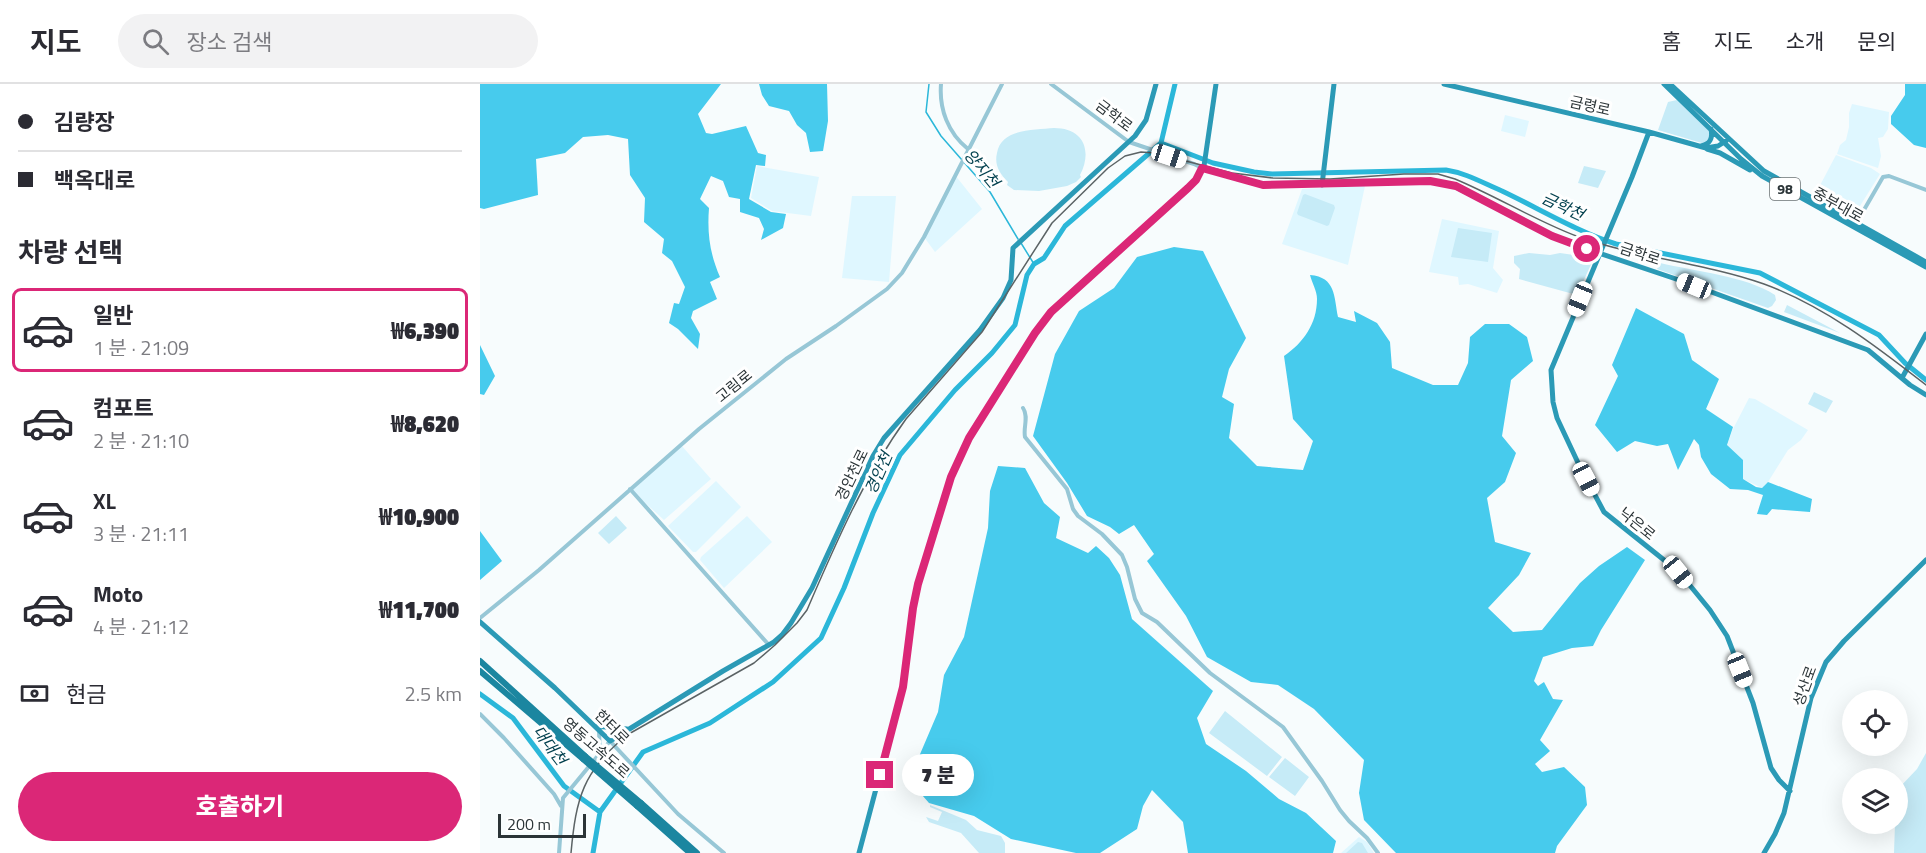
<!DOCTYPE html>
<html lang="ko">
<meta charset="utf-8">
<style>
:root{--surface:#fff;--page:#f2f2f3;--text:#2b2b33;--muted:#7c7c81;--line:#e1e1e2;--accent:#db2777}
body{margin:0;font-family:"Titillium Web","Noto Sans KR",sans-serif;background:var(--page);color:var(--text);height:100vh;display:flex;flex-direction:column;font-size:22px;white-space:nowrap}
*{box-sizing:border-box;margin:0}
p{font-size:20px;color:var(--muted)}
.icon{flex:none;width:33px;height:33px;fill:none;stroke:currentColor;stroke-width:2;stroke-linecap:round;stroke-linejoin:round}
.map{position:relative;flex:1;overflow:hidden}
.side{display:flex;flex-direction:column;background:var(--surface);width:480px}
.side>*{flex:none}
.banner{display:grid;align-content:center;height:132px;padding:0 18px;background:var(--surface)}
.buttons{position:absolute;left:1362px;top:606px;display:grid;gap:12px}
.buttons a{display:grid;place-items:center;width:66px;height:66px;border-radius:50%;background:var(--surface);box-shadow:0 6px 24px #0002;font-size:30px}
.scale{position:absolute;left:18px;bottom:15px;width:88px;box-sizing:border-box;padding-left:6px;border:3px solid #2b3437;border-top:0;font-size:16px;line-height:21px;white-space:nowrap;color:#2b3437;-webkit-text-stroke:4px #fff;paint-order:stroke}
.end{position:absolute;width:27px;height:27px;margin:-14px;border:8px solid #db2777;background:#fff;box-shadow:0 0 0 3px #fff}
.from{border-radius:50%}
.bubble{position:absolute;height:42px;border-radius:21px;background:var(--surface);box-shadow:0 6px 24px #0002;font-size:20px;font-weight:800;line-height:42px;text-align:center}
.car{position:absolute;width:18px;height:36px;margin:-18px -9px;border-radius:8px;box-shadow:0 0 4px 2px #0007;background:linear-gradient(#fff 24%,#345 0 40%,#fff 0 76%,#345 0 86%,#fff 0)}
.banner b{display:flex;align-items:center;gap:21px;height:57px;font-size:22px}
.banner b+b{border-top:2px solid var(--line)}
.banner i{width:15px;height:15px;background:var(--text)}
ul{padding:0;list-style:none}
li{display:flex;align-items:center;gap:18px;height:84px;margin:0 12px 9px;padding:0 6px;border:3px solid transparent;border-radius:9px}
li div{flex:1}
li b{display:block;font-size:22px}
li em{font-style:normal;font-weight:800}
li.active{border-color:var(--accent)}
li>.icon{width:54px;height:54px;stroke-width:1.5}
h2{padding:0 18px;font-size:27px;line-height:72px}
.pay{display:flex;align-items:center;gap:15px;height:66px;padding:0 18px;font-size:22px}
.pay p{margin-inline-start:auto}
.button{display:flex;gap:12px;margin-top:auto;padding:12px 18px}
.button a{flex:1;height:69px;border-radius:36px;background:var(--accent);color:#fff;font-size:24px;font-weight:800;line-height:69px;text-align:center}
header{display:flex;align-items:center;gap:36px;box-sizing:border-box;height:84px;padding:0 30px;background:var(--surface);border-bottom:2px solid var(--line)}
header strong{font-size:28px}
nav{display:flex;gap:33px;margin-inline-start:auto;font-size:21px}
.search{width:420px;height:54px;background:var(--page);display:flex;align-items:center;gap:15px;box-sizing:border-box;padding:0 21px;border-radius:33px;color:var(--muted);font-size:22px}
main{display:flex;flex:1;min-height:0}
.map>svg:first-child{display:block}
.built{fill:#dff7ff}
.green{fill:#c6ebf7}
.forest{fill:#47cbed}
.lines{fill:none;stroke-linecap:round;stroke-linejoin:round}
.stream{stroke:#2bb7d9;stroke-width:1.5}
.river{stroke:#2bb7d9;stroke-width:5}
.minor{stroke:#97c7d6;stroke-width:4}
.major{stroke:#2b9ab6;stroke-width:5}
.highway{stroke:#1b86a0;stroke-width:6}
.tram{stroke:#5b6365;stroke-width:1.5}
.highway-bridge{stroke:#1b86a0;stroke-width:6}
.route{stroke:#db2777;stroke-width:8}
.labels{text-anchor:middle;stroke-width:6;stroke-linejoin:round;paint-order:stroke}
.shield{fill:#fff;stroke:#6b7173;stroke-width:1.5}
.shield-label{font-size:14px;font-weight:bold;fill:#2b3437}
.street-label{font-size:15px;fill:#2b3437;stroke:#fff}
.water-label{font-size:16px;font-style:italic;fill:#013f4d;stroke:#fff}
</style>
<header>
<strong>지도</strong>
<div class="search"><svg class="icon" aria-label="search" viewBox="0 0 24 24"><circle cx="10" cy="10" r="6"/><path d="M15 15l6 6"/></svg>장소 검색</div>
<nav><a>홈</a><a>지도</a><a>소개</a><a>문의</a></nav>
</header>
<main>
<section class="side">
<div class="banner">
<b><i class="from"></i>김량장</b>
<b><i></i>백옥대로</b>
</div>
<h2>차량 선택</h2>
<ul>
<li class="active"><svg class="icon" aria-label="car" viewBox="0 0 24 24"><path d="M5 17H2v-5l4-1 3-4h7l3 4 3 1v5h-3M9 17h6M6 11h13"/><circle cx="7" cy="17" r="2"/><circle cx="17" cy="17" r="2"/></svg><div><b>일반</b><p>1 분 · 21:09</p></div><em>₩6,390</em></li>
<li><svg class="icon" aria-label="car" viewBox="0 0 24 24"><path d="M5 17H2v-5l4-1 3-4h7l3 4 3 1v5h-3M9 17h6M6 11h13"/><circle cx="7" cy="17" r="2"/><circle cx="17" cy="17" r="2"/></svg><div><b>컴포트</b><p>2 분 · 21:10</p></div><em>₩8,620</em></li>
<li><svg class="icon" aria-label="car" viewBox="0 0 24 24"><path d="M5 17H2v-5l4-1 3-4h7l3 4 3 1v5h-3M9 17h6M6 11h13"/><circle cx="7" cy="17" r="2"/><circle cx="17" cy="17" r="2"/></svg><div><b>XL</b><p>3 분 · 21:11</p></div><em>₩10,900</em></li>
<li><svg class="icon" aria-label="car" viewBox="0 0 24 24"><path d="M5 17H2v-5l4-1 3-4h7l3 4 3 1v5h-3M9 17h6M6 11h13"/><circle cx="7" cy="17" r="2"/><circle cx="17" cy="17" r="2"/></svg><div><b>Moto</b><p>4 분 · 21:12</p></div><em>₩11,700</em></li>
</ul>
<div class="pay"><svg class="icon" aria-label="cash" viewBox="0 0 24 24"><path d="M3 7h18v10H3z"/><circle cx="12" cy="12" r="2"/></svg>현금<p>2.5 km</p></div>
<div class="button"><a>호출하기</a></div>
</section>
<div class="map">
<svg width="1446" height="769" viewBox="0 0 1446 769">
<rect width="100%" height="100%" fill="#f7fcfd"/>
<path class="built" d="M1372,20L1409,28L1408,45L1403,53L1398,54L1401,72L1398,84L1357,70L1360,61L1366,56L1369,43V29Z
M1025,31L1049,37L1045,53L1021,47Z
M1356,71L1391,84L1400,90L1375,130L1336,109Z
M277,82L339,93L331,132L292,127L271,114Z
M475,91L502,125L455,168L444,153Z
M885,102L868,181L802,160L822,105Z
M372,112H416L409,198L362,194Z
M962,135L1019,147L1013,184L1023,196L1017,209L988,200L979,201L978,193L949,188Z
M1269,314L1275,315L1328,346L1321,356L1308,366L1288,398L1282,404L1263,395L1247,362L1252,347Z
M201,361L231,395L184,436L150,405Z
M236,397L261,423L216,468H213L188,442Z
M267,432L292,458L244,504L220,476L221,473Z
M879,753L887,758L894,769H861Z"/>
<path class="green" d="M1197,16L1230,48L1231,53L1225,60L1178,46L1188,18Z
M574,44C603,44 613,66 600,91L601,93L596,98L587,102L559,107L534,106L527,101L528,98C520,90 514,81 517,69C521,44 555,46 574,44Z
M1104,82L1126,87L1118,104L1098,99Z
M825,110L854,121L855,124L849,141L847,142L818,131L817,129L823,111Z
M978,144L1012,149L1008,178L971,173Z
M1049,169L1070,171L1080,169L1094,171L1106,179L1110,172L1114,174L1097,211L1039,195L1040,185L1034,179V172Z
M1180,179C1214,187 1266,192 1295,211L1296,216L1292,222L1288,224L1177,185Z
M1307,221L1360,249L1304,228Z
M1334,308L1353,317L1346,329L1328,320Z
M136,432L147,444L129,460L118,449Z
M745,627L802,673L787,692L729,649Z
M1446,669V769H1414L1415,740H1418V705L1437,685Z
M805,674L829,693L815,712L789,693Z
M450,721L486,736L497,746L521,752L525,759V769H499L481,749L449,738L446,733L458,737L462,728L450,723Z
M878,758L882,759L888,769H866Z"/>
<path class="forest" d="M0,0H241L218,30L226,49L232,50L266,42L278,69L286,71L285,82L276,81L269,115L291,128L306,130L303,144L281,156L284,145L279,134L260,128V115L249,113L243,97L231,92L220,115L229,124C227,150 230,170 240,193L230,198L237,215L213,227L211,234L220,250L218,265L198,245L189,239L194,219L199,220L205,203L192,177L182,169L184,155L164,138L165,114L150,91L148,55L128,51L103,53L85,69L56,75L58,111L4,125L0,124Z
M279,0H347L348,37L343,67L330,68L326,49L317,41L309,27L289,22L282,11Z
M1425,0H1446V64L1434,61L1411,40V32L1425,11Z
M694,163L723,167L766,254L749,285L742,313L754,320L749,354L777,382L823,386L833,357L813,335L804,272C823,259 837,240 837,215C837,207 832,199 830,191C856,193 854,213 858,233L876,238L874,227L897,239L910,258L912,284L953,301H978L988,279L990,253L1005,240H1029L1047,253L1053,277L1031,296L1022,352L1036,369L1025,398L1007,414L1015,458L1051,469L1039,491L1008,524L1033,548L1062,546L1100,499L1119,482L1147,463L1165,476L1121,546L1113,562L1092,564L1063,573L1054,597L1058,602L1064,598L1073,615L1083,616L1060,656L1070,667L1055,680L1062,688L1084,683L1105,703L1107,721L1077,762L1075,769H916L884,736L879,709L884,676L834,625L798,601L771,598L727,573L706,532L667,477L674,470L654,441L639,450L630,443L607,432L587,399L553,352L575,270L599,227L634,204L657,173Z
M1156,224L1204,250L1212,276L1239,295L1226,325L1253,343L1247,361L1263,376V395L1276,403L1282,404L1288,398L1332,415L1330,428L1292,425L1287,431L1277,430L1283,411L1268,406L1250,405L1231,390L1221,373L1219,361L1214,355L1198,386L1188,360L1177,362L1155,357L1137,368L1115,341L1138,292L1132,281Z
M0,261L15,292L4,311L0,310Z
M518,382L545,384L564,419L580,433L576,454L608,469L616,462L629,474L640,491L652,535L733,607L717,634L726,660L766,687L799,715L826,729L856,757L853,769H708L703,738L672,706L663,722L657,745L620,769H596L531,755L494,732L449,719L429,696L458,628L464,591L484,553L508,444L510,407Z
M0,447L22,477L0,496Z"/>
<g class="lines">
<path class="stream" d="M449,0L446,28L461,52L510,108L538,155
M541,159L554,180"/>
<path class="river" d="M681,59L733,79L774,88L792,90L966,86C986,89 1003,99 1022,107C1060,125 1096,147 1136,160L1280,189L1399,251L1425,279L1446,296
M0,610L33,634L84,702L120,728
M113,769L120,728L163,668L230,639L293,598L341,554L364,504L393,429L420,371L475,306L512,269L535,241L547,191L554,180L564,174L585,142L681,59L695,0"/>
<path class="minor" d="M461,0C459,25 468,49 488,65
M571,0L649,58L714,80L722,84
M1377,138L1403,93L1409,92L1446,106
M543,324C549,333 543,343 545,353L587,405L593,425L598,432L622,450L642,471L647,483L655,515L662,529L677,538L730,589L803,643L842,697L860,726L869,737L887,754L898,769
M150,405L289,561
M0,534L59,486L219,345L306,275L356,242L407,205L422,189L444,153L522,0
M0,630L24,654L74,710L81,722
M119,647L120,670
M79,769L83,714L130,657L198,730L244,769"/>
<path class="major" d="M964,0L1169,48L1226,64L1238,62L1246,57
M1184,0L1261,75L1282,92L1446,183
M1190,0L1284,87L1446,178
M1169,48L1152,93L1071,286L1073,318L1077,334L1100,383L1124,428L1199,488L1230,526L1247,552L1273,619L1291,684L1299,696L1310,707
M1221,62C1230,60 1233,55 1231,45
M1227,65L1240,69L1270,86
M722,84L783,101L950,97L972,101L1072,152L1095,161L1199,196L1388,266L1430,301L1446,311
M842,101L854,0
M1422,294L1446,250
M0,538L75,604L130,657L243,587L294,558L302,551L311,539L332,504L393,372L404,354L500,246L523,214L531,196L533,164L655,52L666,36L676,0
M115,642L147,645
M379,769L423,603L433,524L438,499L471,393L484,363L556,249L571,228L716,96L724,82L736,0
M1284,769L1295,750L1304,729L1331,614L1346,578L1364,557L1446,476"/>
<path class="highway" d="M0,577L105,672
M0,587L103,675
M161,719L217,769
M157,722L210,769"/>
<path class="tram" d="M91,769C96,714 103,687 147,651L274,579L295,561L317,539L327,526C355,461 384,393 426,335L502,248L572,139L628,84L645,72L661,68L675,69L752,89L793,94L850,95L924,90H958L975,95C1016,112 1058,138 1099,153C1159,174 1224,179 1284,200C1344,222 1396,262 1446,301"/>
<path class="highway-bridge" d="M105,672L161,719
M103,675L157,722"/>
</g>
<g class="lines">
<path class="route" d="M400,691L423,603L433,524L438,500L471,393L489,354L555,249L571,228L708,104L716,96L722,84L783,101L950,97L976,102L1072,152L1107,165"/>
</g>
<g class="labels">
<rect class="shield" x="1290" y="94" width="30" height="22" rx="4.5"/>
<g class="shield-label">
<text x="1305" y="110">98</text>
</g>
<g class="street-label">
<text transform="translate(1110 22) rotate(13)" y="5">금령로</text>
<text transform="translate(634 32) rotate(37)" y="5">금학로</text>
<text transform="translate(1358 121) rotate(29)" y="5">중부대로</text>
<text transform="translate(1160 170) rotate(18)" y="5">금학로</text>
<text transform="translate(254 302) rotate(-39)" y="5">고림로</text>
<text transform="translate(372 391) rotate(-64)" y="5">경안천로</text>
<text transform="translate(1157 440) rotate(39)" y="5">낙은로</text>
<text transform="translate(1325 602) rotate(-70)" y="5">성산로</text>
<text transform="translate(132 643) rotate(45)" y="5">한터로</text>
<text transform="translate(116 664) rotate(41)" y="5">영동고속도로</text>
</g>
<g class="water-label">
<text transform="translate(502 84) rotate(50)" y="6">양지천</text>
<text transform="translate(1083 122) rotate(25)" y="6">금학천</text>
<text transform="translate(398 389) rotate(-66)" y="6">경안천</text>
<text transform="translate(70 661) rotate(53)" y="6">대대천</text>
</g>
</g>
</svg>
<div class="buttons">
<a><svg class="icon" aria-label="locate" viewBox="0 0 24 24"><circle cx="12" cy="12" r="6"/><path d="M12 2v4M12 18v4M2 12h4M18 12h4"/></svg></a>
<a><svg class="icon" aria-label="layers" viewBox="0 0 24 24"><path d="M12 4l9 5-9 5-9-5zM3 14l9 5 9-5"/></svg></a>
</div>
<div class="scale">200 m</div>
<i class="end from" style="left:1107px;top:165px"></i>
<i class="end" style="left:400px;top:691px"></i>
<div class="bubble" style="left:422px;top:670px;width:72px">7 분</div>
<i class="car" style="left:689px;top:72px;rotate:108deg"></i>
<i class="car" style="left:1214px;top:202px;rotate:292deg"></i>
<i class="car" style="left:1100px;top:215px;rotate:202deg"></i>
<i class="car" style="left:1106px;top:395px;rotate:152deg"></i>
<i class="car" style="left:1198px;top:488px;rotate:141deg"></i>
<i class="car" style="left:1260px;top:586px;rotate:158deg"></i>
</div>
</main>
